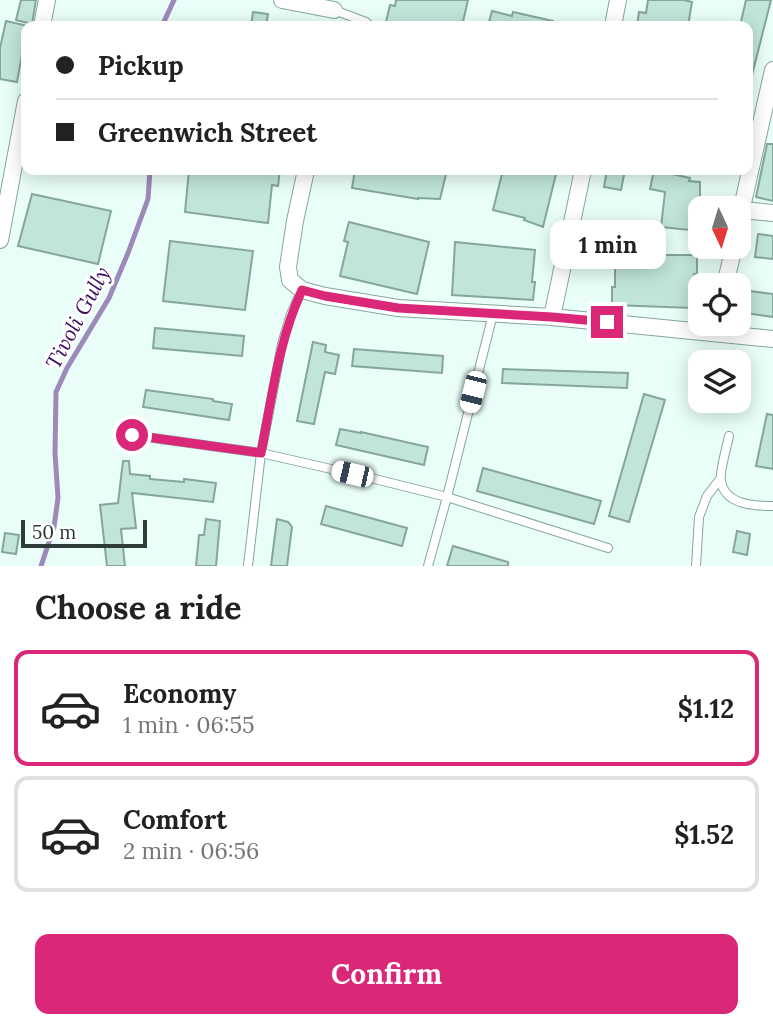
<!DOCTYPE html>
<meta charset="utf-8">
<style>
:root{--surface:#fff;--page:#f2f2f2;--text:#222;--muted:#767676;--line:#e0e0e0;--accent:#db2777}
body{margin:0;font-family:Lora,serif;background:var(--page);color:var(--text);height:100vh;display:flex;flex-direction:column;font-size:26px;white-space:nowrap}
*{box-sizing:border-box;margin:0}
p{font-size:23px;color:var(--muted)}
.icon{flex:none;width:38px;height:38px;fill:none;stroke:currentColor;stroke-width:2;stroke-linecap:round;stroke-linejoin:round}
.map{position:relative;height:566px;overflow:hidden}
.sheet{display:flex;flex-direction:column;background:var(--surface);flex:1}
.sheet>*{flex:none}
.hud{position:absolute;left:21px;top:21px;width:732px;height:154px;border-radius:14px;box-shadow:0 4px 18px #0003;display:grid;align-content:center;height:154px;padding:0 35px;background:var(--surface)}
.needle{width:46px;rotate:176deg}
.fabs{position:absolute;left:688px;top:196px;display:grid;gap:14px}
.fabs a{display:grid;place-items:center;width:63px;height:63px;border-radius:14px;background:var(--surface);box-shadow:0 4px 18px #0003;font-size:35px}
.scale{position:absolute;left:21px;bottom:18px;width:126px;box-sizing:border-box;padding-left:7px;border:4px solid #2e3c38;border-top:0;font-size:19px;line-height:24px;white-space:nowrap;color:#2e3c38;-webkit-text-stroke:5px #fff;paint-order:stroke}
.end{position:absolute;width:32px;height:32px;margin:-16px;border:9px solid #db2777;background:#fff;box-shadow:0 0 0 4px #fff}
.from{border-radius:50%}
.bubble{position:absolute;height:49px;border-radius:14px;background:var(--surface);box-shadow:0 4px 18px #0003;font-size:23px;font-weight:800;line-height:49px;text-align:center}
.car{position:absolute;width:21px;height:42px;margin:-21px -10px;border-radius:9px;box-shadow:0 0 5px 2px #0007;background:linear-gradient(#fff 24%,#345 0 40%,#fff 0 76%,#345 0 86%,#fff 0)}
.hud b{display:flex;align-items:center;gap:24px;height:66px;font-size:26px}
.hud b+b{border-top:2px solid var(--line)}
.hud i{width:18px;height:18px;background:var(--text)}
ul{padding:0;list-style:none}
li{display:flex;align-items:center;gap:21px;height:116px;margin:0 14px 10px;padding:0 21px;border:4px solid var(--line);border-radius:14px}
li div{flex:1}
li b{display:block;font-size:26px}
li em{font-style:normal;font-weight:800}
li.active{border-color:var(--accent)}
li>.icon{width:63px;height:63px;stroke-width:1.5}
h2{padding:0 35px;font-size:32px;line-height:84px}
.button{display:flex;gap:14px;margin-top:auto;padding:14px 35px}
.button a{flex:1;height:80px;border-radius:14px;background:var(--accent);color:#fff;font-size:28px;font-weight:800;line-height:80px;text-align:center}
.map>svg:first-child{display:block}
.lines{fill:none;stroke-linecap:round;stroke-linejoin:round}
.stream{stroke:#9d8aba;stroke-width:5}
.building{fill:#c1e5db;stroke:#84a69c;stroke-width:2}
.lane-casing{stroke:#85a79d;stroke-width:10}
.street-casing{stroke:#85a79d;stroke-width:18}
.lane{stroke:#fff;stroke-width:8}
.street{stroke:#fff;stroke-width:16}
.route{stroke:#db2777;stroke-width:9}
.labels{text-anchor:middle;stroke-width:6;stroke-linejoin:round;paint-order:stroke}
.water-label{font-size:21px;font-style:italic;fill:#3c0e5e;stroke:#fff}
</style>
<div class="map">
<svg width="773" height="566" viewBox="0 0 773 566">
<rect width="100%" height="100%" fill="#e9fef8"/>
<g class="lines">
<path class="stream" d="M162,26L174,0
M41,566L54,527L58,498L55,453L56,392L67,368L109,298L128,253L148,199L150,170"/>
</g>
<path class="building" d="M21,0H36L32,24L16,20Z
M396,0H468L462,26H385L390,5L395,6Z
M648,0H684L692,2L688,26H637L639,12L646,13Z
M746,0H771L752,75L747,74V26H740Z
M492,11L512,16L513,12L553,21L552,26H488Z
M253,12L268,14L266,26H251Z
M6,21L28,26H26V33L17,82L0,79V48Z
M767,144H773V201L756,197Z
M189,170H280L278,186L272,185L268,223L185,212Z
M355,170H447L440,199L418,198V199L352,188Z
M503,170H557L543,227L524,220L525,218L493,210Z
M607,170H625L621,190L604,187Z
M654,170L690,178L689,181L700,182V231L661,227L665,192L650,189Z
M32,194L111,211L98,264L18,246Z
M349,222L429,242L417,294L340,276L348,242L344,241Z
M758,234L773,236V259L755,257Z
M170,241L253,251L245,310L163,301Z
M455,242L535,250L532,282H535L533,300L452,295Z
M620,255H697V274H694L693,308L612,305V287H615V257L619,258Z
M749,291L773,294V317L746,313Z
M155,328L244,336L242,356L153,348Z
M313,342L326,345L325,352L339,355L335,374L325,372L314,424L297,421Z
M354,349L443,356L442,373L352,366Z
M503,369L628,373L627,388L502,383Z
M146,390L213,399V401L232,404L229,420L143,407Z
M644,394L665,400L629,522L609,516Z
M767,414L773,415V469L756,466Z
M340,429L361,433V432L428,447L424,465L336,445Z
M123,461H129L130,474L150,476V479L184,482V479L216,483L213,502L132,493L136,528L121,529L125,566H107L100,505L118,503Z
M483,468L601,501L594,524L477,491Z
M326,506L407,528L402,546L321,524Z
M206,519L220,521L216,566H196L199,535H204Z
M277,519L288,522L292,527L287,566H271Z
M737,531L750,534L747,555L733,552Z
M5,533L19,535L16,554L2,552Z
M453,546L508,562V566H447Z"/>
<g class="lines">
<defs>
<path id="lane" d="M334,10L366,22L370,26
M132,435L261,453L375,479L447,497L608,548
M729,436C727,446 719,473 721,481C725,505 754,506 773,506
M248,566L261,453L282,344L291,314L302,290
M428,566L447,497L493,314
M696,566L699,517L707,496L720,479"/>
<path id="street" d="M282,0L334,10
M42,26L47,0
M613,26L618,0
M306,170L295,221L288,267L290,280L302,290L325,296L398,308L552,317L773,339
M742,210L773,213
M738,225L773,70
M0,240L26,101
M725,285L734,247
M552,317L583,170"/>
</defs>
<use href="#lane" class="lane-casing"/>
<use href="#street" class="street-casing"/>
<use href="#lane" class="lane"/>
<use href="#street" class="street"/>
</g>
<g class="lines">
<path class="route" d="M132,435L261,453C272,398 278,342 302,290L325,296L398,308L552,317L607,322"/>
</g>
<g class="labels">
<g class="water-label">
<text transform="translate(78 318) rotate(-62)" y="7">Tivoli Gully</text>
</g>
</g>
</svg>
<div class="fabs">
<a><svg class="needle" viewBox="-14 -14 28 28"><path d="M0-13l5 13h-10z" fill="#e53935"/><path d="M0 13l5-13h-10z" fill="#767676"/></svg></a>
<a><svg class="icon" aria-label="locate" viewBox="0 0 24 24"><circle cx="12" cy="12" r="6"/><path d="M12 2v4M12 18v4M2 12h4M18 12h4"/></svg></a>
<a><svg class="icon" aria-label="layers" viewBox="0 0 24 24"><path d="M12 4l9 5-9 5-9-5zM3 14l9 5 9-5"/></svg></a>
</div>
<div class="scale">50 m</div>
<i class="end from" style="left:132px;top:435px"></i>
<i class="end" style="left:607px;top:322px"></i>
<div class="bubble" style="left:550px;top:220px;width:116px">1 min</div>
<i class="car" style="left:473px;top:392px;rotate:194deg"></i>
<i class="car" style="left:352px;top:474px;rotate:283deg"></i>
<div class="hud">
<b><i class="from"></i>Pickup</b>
<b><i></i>Greenwich Street</b>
</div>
</div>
<section class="sheet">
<h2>Choose a ride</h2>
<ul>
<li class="active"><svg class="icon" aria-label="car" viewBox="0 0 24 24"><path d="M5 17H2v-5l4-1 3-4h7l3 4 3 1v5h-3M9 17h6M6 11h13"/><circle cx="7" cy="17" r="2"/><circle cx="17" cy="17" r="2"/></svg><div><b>Economy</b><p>1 min · 06:55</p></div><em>$1.12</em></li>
<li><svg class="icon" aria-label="car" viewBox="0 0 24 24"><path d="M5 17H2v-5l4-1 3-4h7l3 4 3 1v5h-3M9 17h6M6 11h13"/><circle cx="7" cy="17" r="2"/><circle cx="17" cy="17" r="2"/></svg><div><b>Comfort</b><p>2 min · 06:56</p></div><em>$1.52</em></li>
</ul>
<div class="button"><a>Confirm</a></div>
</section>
